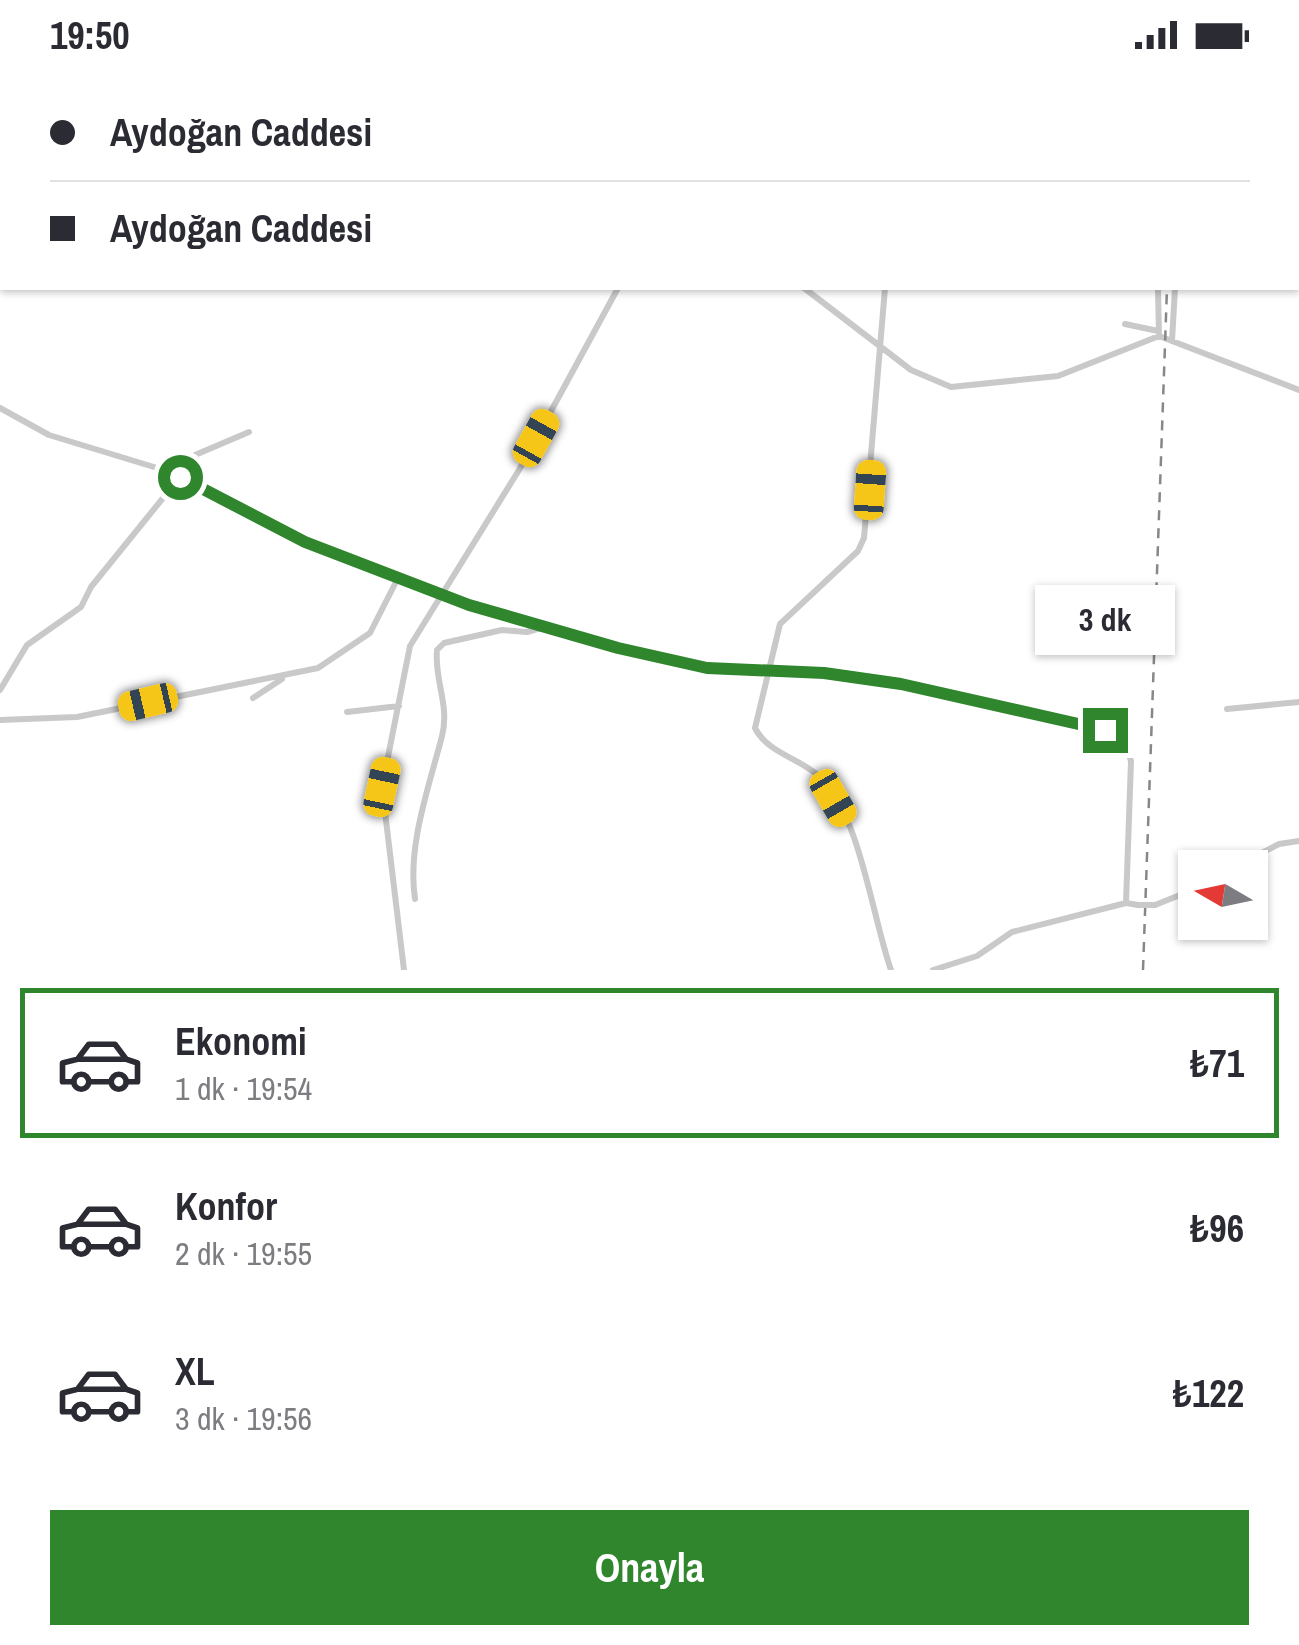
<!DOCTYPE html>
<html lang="tr">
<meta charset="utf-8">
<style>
:root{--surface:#fff;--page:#f7f7f7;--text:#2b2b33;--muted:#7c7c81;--line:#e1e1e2;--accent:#2f862d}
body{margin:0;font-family:"Archivo Narrow",sans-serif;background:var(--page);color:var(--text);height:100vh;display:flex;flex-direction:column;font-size:38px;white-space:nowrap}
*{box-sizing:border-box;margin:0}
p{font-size:32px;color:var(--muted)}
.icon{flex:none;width:55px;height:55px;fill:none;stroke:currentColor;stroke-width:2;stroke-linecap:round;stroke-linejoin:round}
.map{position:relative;height:900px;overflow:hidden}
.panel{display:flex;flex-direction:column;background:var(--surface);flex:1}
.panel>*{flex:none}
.banner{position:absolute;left:0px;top:0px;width:1300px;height:220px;box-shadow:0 2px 8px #0004;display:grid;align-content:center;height:220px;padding:0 50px;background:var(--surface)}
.needle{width:65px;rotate:279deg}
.fabs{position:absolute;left:1178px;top:780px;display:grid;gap:20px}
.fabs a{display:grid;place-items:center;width:90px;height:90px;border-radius:0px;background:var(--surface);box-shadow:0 2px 8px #0004;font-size:50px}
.end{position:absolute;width:45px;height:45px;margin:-22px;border:12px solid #2f862d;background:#fff;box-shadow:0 0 0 5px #fff}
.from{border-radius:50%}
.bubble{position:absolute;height:70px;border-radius:0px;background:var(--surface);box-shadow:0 2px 8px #0004;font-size:32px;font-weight:700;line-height:70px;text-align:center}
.car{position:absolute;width:30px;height:60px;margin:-30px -15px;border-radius:12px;box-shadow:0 0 8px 2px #0007;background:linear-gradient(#f5c518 24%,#345 0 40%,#f5c518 0 76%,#345 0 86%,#f5c518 0)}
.banner b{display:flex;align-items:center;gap:35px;height:95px;font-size:38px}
.banner b+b{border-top:2px solid var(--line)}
.banner i{width:25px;height:25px;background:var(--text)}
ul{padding:18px 0 0;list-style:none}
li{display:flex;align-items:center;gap:30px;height:150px;margin:0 20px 15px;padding:0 30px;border:5px solid transparent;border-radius:0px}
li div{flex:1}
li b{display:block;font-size:38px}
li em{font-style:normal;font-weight:700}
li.selected{border-color:var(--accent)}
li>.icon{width:90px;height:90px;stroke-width:1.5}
.action{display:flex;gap:20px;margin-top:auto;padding:20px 50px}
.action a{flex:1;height:115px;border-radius:0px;background:var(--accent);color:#fff;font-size:40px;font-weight:700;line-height:115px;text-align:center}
.status{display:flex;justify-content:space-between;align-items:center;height:70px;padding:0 50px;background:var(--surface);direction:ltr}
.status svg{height:28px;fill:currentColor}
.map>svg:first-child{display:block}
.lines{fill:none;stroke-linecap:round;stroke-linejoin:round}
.minor{stroke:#c9c9c9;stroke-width:6}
.rail{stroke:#878787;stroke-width:2.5;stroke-dasharray:10 8;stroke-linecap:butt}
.minor-bridge{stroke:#c9c9c9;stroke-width:6}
.route{stroke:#2f862d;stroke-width:12}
</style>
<div class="status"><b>19:50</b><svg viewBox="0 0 49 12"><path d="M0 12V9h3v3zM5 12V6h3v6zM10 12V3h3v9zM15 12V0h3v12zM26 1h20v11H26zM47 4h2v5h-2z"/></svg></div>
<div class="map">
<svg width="1299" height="900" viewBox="0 0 1299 900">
<rect width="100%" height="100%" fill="#fff"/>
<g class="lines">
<path class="minor" d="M565,0L569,2
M976,0L979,2
M1165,2L1166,0
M1182,2V0
M1298,75H1299
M1298,104H1299
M804,218L911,300L951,317L1058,306L1159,266
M885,218L864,468L858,481L780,554L755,658C769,685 802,688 822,709C861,750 872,846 891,900
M1158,218L1159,266L1299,320
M1125,254L1158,261
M1172,271L1175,218
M0,338L49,365L167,401L305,472L469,535L618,578L707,597L825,603L901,614L1105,660L1125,673L1131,691L1126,833L1138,835
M0,620L27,575L81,537L91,517L180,407L188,388L249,362
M253,628L282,609
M1227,639L1299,632
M347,642L399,636
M0,650L77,647L318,598L370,563L399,506
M1233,798L1279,774L1299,771
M415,829C407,776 429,717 442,666C450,635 434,610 437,580L444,573L502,560L527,562L544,557
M1155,835L1195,819
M404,900L382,717L410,576L519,400L618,218
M933,900L977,886L1012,862L1126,833"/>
<path class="rail" d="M1171,2V0
M1143,900L1167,218"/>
<path class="minor-bridge" d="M1138,835H1155"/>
</g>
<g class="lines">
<path class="route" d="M180,407L305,472L469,535L618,578L707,598L824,603L901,614L1105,660"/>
</g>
</svg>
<div class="fabs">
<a><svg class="needle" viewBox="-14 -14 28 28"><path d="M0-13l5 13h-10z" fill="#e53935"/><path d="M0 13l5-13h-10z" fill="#7c7c81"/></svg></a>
</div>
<i class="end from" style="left:180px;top:407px"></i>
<i class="end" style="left:1105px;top:660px"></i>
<div class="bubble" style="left:1035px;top:515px;width:140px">3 dk</div>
<i class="car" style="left:536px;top:368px;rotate:29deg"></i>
<i class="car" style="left:870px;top:420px;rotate:4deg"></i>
<i class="car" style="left:148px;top:632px;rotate:257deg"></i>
<i class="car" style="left:382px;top:717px;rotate:12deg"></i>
<i class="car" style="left:833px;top:728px;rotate:150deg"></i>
<div class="banner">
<b><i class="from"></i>Aydoğan Caddesi</b>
<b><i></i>Aydoğan Caddesi</b>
</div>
</div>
<section class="panel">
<ul>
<li class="selected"><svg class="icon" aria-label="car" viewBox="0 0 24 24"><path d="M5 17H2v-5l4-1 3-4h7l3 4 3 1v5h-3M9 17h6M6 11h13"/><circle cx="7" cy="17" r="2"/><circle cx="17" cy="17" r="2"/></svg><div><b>Ekonomi</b><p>1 dk · 19:54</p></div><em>₺71</em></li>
<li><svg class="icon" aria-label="car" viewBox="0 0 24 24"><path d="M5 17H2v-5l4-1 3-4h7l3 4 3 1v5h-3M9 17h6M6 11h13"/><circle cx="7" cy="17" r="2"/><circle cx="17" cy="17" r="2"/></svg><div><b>Konfor</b><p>2 dk · 19:55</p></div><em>₺96</em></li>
<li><svg class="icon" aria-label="car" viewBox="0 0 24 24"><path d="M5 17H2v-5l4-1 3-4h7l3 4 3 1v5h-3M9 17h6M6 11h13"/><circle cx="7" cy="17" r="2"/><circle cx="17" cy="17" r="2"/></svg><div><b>XL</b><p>3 dk · 19:56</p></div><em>₺122</em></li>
</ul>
<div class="action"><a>Onayla</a></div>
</section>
